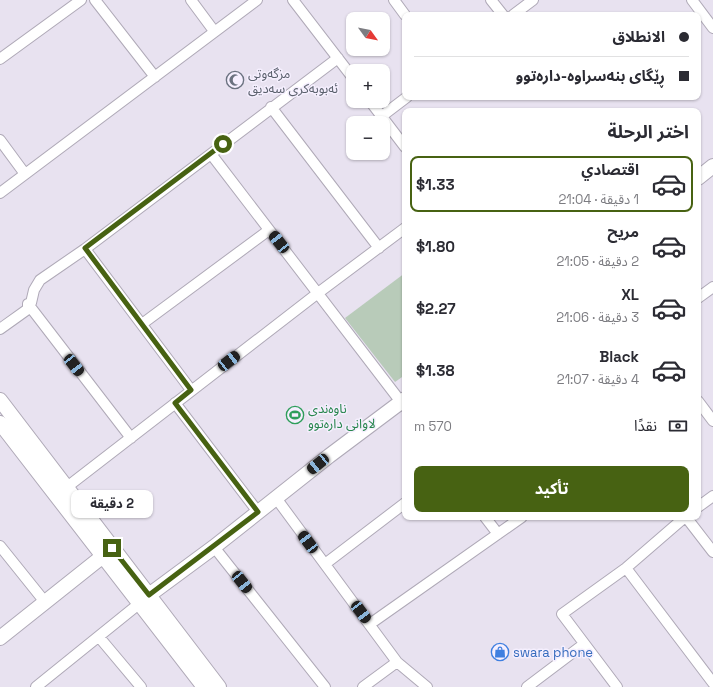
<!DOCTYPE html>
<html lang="ar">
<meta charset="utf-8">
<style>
:root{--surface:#fff;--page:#f2f2f3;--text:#2b2b33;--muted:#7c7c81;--line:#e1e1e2;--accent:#476212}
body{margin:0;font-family:"Space Grotesk","Noto Sans Arabic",sans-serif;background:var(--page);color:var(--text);direction:rtl;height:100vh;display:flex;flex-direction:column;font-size:15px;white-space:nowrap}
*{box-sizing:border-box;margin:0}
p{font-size:13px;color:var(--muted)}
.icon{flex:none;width:22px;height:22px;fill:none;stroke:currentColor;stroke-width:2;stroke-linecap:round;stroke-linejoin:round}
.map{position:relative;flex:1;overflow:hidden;direction:ltr}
.details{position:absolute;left:402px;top:108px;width:299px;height:412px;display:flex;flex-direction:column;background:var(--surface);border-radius:8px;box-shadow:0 1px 3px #0004;direction:rtl}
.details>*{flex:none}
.guide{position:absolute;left:402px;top:12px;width:299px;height:88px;border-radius:8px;box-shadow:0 1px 3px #0004;direction:rtl;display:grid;align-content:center;height:88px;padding:0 12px;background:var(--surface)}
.needle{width:26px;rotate:123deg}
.tools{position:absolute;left:346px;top:12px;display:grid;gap:8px}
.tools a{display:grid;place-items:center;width:44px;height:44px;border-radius:8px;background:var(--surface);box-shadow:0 1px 3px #0004;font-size:20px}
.end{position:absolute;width:18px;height:18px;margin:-9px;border:5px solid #476212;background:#fff;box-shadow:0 0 0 2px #fff}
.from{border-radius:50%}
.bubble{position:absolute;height:28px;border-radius:8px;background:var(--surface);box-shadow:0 1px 3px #0004;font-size:13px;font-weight:700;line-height:28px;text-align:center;direction:rtl}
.car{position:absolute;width:12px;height:24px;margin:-12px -6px;border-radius:5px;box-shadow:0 0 3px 1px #0007;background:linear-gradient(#222 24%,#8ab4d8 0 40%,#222 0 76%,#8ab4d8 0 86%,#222 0)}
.guide b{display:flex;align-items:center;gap:14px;height:38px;font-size:15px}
.guide b+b{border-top:1px solid var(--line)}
.guide i{width:10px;height:10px;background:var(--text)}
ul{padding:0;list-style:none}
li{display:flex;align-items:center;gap:12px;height:56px;margin:0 8px 6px;padding:0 4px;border:2px solid transparent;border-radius:8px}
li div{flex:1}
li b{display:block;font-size:15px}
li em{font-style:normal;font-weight:700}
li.on{border-color:var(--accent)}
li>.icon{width:36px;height:36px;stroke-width:1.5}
h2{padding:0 12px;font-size:18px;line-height:48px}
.pay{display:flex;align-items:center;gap:10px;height:44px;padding:0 12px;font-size:15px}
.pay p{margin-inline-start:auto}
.primary-button{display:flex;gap:8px;margin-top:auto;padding:8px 12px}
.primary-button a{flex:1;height:46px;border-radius:8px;background:var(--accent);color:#fff;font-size:16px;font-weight:700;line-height:46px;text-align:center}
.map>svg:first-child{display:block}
.green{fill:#b8cbb9}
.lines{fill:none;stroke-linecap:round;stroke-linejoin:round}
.street-casing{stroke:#afa9b7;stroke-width:12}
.secondary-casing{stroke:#afa9b7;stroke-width:16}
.street{stroke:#fff;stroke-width:10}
.secondary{stroke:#fff;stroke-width:14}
.route{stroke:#476212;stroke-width:5}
.labels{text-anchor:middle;stroke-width:3;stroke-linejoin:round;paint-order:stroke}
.worship-label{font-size:13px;fill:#5b616d;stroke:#f5effe;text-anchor:start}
.leisure-label{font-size:13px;fill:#27864d;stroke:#f5effe;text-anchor:start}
.shop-label{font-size:13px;fill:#366cbe;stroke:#f5effe;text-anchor:start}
</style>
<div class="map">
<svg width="713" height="687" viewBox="0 0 713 687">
<rect width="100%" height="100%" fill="#e8e2f0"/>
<path class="green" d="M405,273V375L395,382L345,318Z"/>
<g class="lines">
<defs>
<path id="street" d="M95,0L155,77
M191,0L214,31
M293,0L353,78
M394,0L405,15
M491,0L503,15
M692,0L713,28
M513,15L533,0
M0,59L81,0
M370,101L405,147
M271,107L379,248
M382,116L407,97
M0,140L25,174
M211,154L404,406
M0,193L257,0
M85,249L191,390
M698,298L713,287
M28,304L131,438
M142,324L269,230
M0,329L28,309V304L31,303L34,290L40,280L85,249L338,58
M698,401L713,421
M175,403L258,512
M67,487L318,293L405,228
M276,498L397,662L427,687
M698,507L713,496
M485,517L498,534
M686,517L713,552
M0,546L45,602
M214,547L325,687
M325,564L405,503
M626,568L713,683
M370,624L522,517
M99,637L141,687
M36,687L140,603
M363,687L397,662
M527,687L584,644
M617,687L562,614L626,568L685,517"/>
<path id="secondary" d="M698,178L713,166
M0,400L219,687
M0,423L204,687
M149,595L214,547L329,456L405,399
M0,638L103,556"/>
</defs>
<use href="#street" class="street-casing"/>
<use href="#secondary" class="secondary-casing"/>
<use href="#street" class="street"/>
<use href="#secondary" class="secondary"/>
</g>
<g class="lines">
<path class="route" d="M112,548L149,595L258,512L175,403L191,390L85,248L223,144"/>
</g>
<defs>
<symbol id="mosque-ring" viewBox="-11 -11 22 22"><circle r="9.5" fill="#f5effe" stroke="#6b7280" stroke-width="1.5"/><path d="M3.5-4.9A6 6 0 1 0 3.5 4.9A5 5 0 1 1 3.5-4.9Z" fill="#6b7280"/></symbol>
<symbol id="stadium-ring" viewBox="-11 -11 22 22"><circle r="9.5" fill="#f5effe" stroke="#2e9e5b" stroke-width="1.5"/><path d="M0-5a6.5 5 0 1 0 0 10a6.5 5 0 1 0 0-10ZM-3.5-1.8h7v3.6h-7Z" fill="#2e9e5b"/></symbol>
<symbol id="shop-ring" viewBox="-11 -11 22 22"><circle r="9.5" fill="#f5effe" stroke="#3f7fe0" stroke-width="1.5"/><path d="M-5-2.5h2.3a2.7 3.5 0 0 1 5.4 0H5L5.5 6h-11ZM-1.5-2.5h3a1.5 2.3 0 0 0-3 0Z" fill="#3f7fe0"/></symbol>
</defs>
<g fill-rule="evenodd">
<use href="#mosque-ring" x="225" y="70" width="20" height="20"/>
<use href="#stadium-ring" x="285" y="405" width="20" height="20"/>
<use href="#shop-ring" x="490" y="642" width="20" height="20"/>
</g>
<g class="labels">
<g class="worship-label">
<text x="248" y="78">مزگەوتی<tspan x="248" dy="15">ئەبوبەکری سەدیق</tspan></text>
</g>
<g class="leisure-label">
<text x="308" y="413">ناوەندی<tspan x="308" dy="15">لاوانی دارەتوو</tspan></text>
</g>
<g class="shop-label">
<text x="513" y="657">swara phone</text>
</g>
</g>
</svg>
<div class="tools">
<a><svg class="needle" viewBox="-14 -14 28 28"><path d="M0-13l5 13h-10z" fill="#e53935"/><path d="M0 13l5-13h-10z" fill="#7c7c81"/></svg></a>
<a>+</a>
<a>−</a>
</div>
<i class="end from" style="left:223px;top:144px"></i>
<i class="end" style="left:112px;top:548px"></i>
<div class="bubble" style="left:71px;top:490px;width:82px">2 دقيقة</div>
<i class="car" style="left:279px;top:242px;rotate:322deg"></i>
<i class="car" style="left:229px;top:361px;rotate:52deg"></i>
<i class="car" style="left:74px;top:365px;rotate:142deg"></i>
<i class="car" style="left:318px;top:464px;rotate:231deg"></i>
<i class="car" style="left:308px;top:542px;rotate:323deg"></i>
<i class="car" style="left:242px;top:582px;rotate:142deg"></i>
<i class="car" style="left:361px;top:612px;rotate:143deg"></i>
<div class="guide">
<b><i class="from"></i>الانطلاق</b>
<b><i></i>ڕێگای بنەسراوە-دارەتوو</b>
</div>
<section class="details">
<h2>اختر الرحلة</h2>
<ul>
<li class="on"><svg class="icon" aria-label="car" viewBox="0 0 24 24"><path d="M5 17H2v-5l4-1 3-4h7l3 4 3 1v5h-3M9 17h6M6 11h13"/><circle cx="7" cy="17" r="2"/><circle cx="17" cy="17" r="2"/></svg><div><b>اقتصادي</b><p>1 دقيقة · 21:04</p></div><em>$1.33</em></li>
<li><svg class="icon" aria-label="car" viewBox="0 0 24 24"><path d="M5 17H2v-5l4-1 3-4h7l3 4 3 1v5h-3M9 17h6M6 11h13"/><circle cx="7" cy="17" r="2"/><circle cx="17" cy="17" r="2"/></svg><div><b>مريح</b><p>2 دقيقة · 21:05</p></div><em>$1.80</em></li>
<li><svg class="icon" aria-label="car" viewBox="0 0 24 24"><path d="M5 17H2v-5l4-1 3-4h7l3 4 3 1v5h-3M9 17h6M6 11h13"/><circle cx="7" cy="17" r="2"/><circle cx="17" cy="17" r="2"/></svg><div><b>XL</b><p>3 دقيقة · 21:06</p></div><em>$2.27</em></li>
<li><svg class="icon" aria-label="car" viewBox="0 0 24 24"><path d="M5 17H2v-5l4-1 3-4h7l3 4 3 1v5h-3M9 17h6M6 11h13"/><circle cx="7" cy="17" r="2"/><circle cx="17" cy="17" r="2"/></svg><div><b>Black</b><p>4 دقيقة · 21:07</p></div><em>$1.38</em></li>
</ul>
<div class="pay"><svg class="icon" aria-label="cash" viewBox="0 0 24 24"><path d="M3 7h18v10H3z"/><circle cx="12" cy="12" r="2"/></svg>نقدًا<p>570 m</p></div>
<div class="primary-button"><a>تأكيد</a></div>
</section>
</div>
